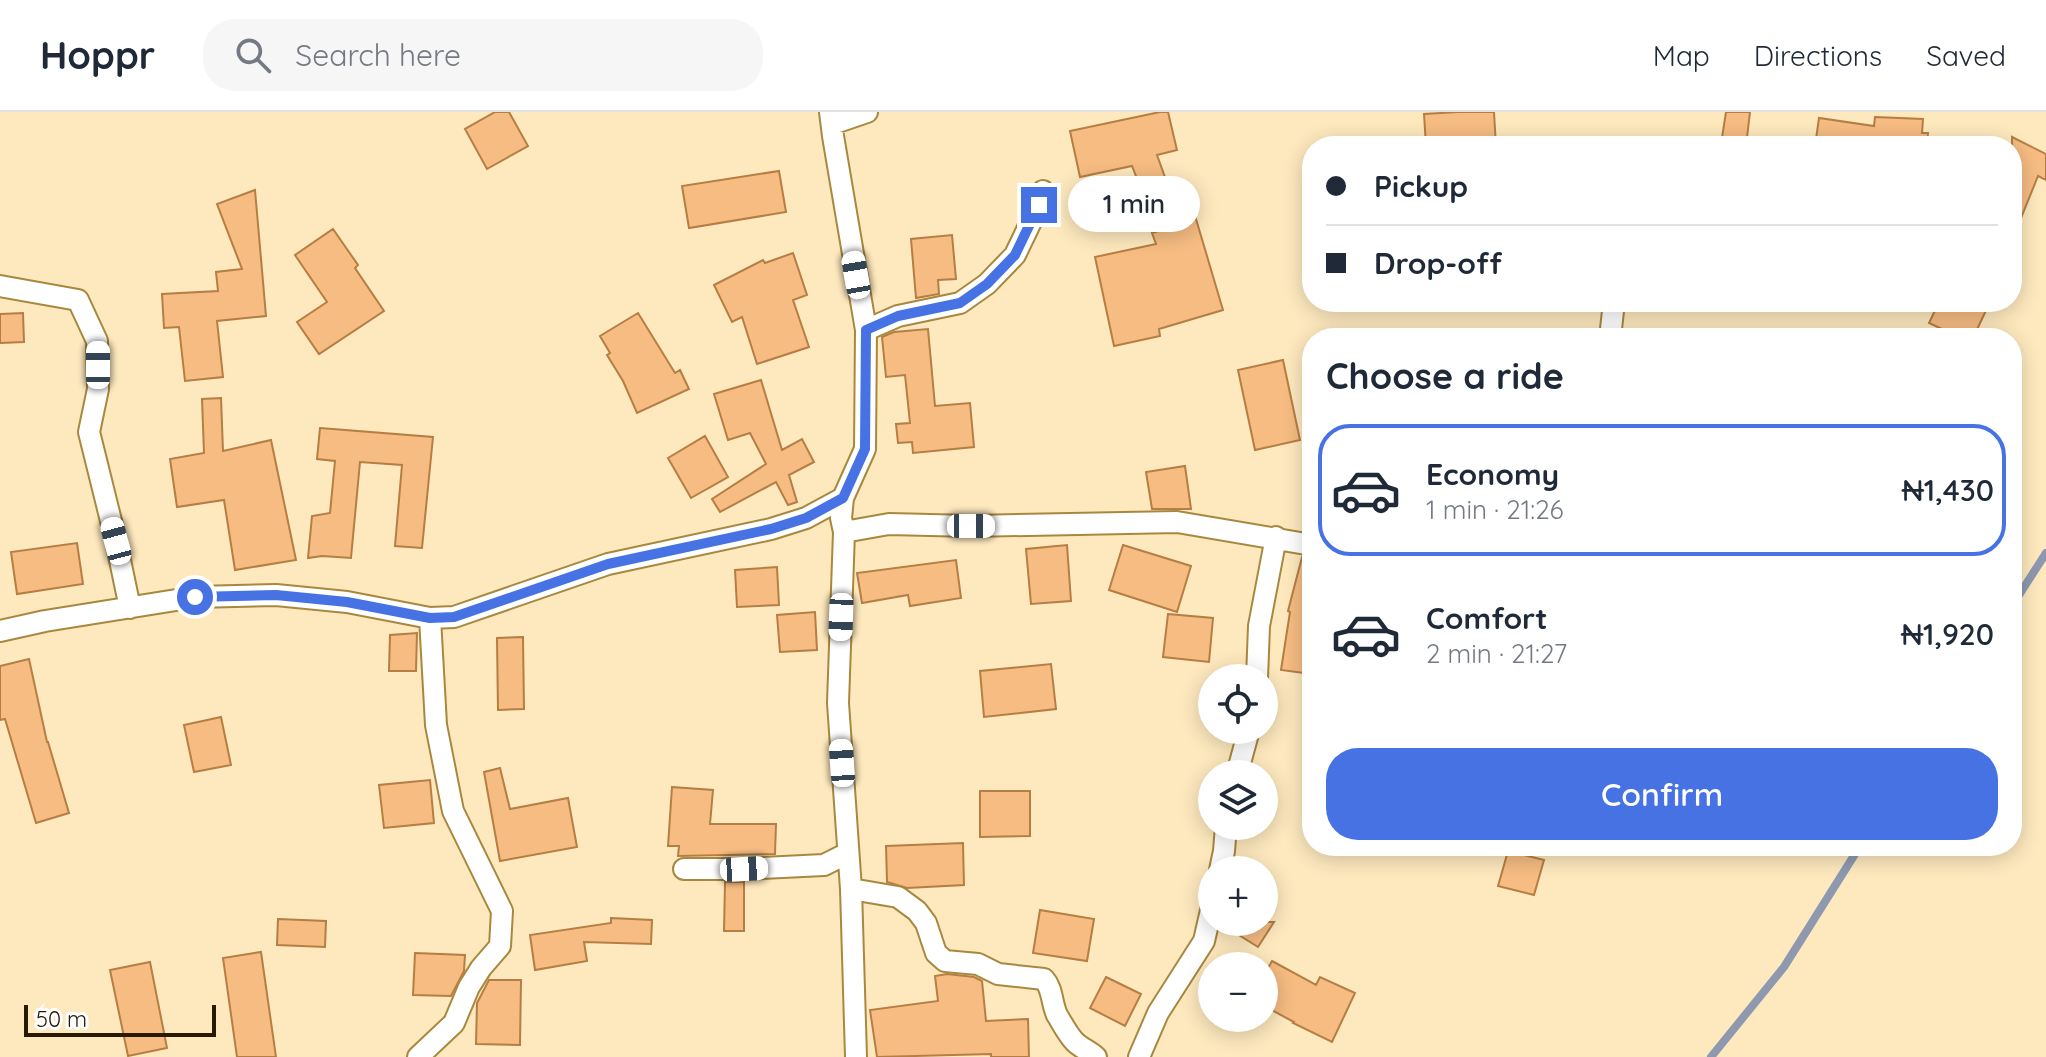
<!DOCTYPE html>
<meta charset="utf-8">
<style>
:root{--surface:#fff;--page:#f6f6f7;--text:#1f2937;--muted:#747a83;--line:#e0e1e3;--accent:#4672e4}
body{margin:0;font-family:Quicksand,sans-serif;background:var(--page);color:var(--text);height:100vh;display:flex;flex-direction:column;font-size:30px;white-space:nowrap}
*{box-sizing:border-box;margin:0}
p{font-size:26px;color:var(--muted)}
.icon{flex:none;width:44px;height:44px;fill:none;stroke:currentColor;stroke-width:2;stroke-linecap:round;stroke-linejoin:round}
.map{position:relative;flex:1;overflow:hidden}
.drawer{position:absolute;left:1302px;top:216px;width:720px;height:528px;display:flex;flex-direction:column;background:var(--surface);border-radius:32px;box-shadow:0 4px 20px #0003}
.drawer>*{flex:none}
.banner{position:absolute;left:1302px;top:24px;width:720px;height:176px;border-radius:32px;box-shadow:0 4px 20px #0003;display:grid;align-content:center;height:176px;padding:0 24px;background:var(--surface)}
.tools{position:absolute;left:1198px;top:552px;display:grid;gap:16px}
.tools a{display:grid;place-items:center;width:80px;height:80px;border-radius:50%;background:var(--surface);box-shadow:0 4px 20px #0003;font-size:40px}
.scale{position:absolute;left:24px;bottom:20px;width:192px;box-sizing:border-box;padding-left:8px;border:4px solid #271a00;border-top:0;font-size:22px;line-height:28px;white-space:nowrap;color:#271a00;-webkit-text-stroke:6px #fff;paint-order:stroke}
.end{position:absolute;width:36px;height:36px;margin:-18px;border:10px solid #4672e4;background:#fff;box-shadow:0 0 0 4px #fff}
.from{border-radius:50%}
.bubble{position:absolute;height:56px;border-radius:28px;background:var(--surface);box-shadow:0 4px 20px #0003;font-size:26px;font-weight:600;line-height:56px;text-align:center}
.car{position:absolute;width:24px;height:48px;margin:-24px -12px;border-radius:10px;box-shadow:0 0 6px 2px #0007;background:linear-gradient(#fff 24%,#345 0 40%,#fff 0 76%,#345 0 86%,#fff 0)}
.banner b{display:flex;align-items:center;gap:28px;height:76px;font-size:30px}
.banner b+b{border-top:2px solid var(--line)}
.banner i{width:20px;height:20px;background:var(--text)}
ul{padding:0;list-style:none}
li{display:flex;align-items:center;gap:24px;height:132px;margin:0 16px 12px;padding:0 8px;border:4px solid transparent;border-radius:32px}
li div{flex:1}
li b{display:block;font-size:30px}
li em{font-style:normal;font-weight:600}
li.on{border-color:var(--accent)}
li>.icon{width:72px;height:72px;stroke-width:1.5}
h2{padding:0 24px;font-size:36px;line-height:96px}
.button{display:flex;gap:16px;margin-top:auto;padding:16px 24px}
.button a{flex:1;height:92px;border-radius:32px;background:var(--accent);color:#fff;font-size:32px;font-weight:600;line-height:92px;text-align:center}
header{display:flex;align-items:center;gap:48px;box-sizing:border-box;height:112px;padding:0 40px;background:var(--surface);border-bottom:2px solid var(--line)}
header strong{font-size:38px}
nav{display:flex;gap:44px;margin-inline-start:auto;font-size:28px}
.search{width:560px;height:72px;background:var(--page);display:flex;align-items:center;gap:20px;box-sizing:border-box;padding:0 28px;border-radius:32px;color:var(--muted);font-size:30px}
.map>svg:first-child{display:block}
.lines{fill:none;stroke-linecap:round;stroke-linejoin:round}
.stream{stroke:#8e99b0;stroke-width:8}
.building{fill:#f6bc82;stroke:#b57e45;stroke-width:2}
.minor-casing{stroke:#a8883e;stroke-width:24}
.minor{stroke:#fff;stroke-width:20}
.route{stroke:#4672e4;stroke-width:10}
</style>
<header>
<strong>Hoppr</strong>
<div class="search"><svg class="icon" aria-label="search" viewBox="0 0 24 24"><circle cx="10" cy="10" r="6"/><path d="M15 15l6 6"/></svg>Search here</div>
<nav><a>Map</a><a>Directions</a><a>Saved</a></nav>
</header>
<div class="map">
<svg width="2046" height="945" viewBox="0 0 2046 945">
<rect width="100%" height="100%" fill="#fee9be"/>
<g class="lines">
<path class="stream" d="M2012,494L2046,441
M1711,945L1784,855L1860,734"/>
</g>
<path class="building" d="M495,0H509L528,34L487,57L465,17Z
M1160,0H1168L1177,38L1157,43L1166,68L1141,77L1132,54L1080,65L1070,19Z
M1458,0H1494L1496,34H1426L1424,2Z
M1726,0H1750L1746,34L1721,32Z
M1875,5L1923,7L1922,21H1928L1927,34H1815L1819,6L1874,14Z
M2012,25L2046,42V68L2038,64L2013,126Z
M779,59L786,100L689,116L682,74Z
M255,78L266,204L217,209L223,265L185,269L179,215L164,216L162,182L218,179L216,160L242,157L217,92Z
M1196,107L1223,198L1159,217L1160,224L1114,234L1095,145L1156,132L1152,121Z
M333,117L358,153L355,156L384,199L319,242L297,210L327,190L295,143Z
M952,123L956,167L938,168L939,182L916,186L911,127Z
M793,141L807,183L793,188L809,235L757,252L742,205L732,210L714,173L763,148L765,151Z
M1939,190H1990L1973,226H1961L1929,211Z
M23,201L24,230L0,231V202Z
M638,201L675,261L680,258L689,277L637,301L623,269L607,243L610,241L600,224Z
M928,217L935,294L970,291L974,335L913,341L912,330L898,331L896,312L910,311L905,263L886,265L882,225L894,220Z
M1283,248L1300,328L1255,338L1238,258Z
M761,268L782,338L802,327L814,350L789,363L797,390L788,393L776,370L720,400L712,387L766,352L750,321L728,328L714,282Z
M221,286L223,339L271,328L296,448L235,458L224,388L177,395L170,347L204,341L202,287Z
M320,316L433,325L422,436L395,434L402,353L360,350L351,446L322,444L308,446L312,404L330,401L335,349L317,347Z
M705,324L728,365L691,386L668,346Z
M1185,354L1191,397H1152L1146,360Z
M77,431L83,472L17,482L11,440Z
M1067,433L1071,489L1031,492L1026,437Z
M1123,433L1191,454L1177,500L1109,478Z
M1302,445L1312,446V562L1281,558L1290,500L1288,499Z
M956,448L961,486L910,494L908,483L862,491L857,461Z
M777,455L779,493L737,495L735,458Z
M815,500L817,538L780,540L777,503Z
M1168,502L1213,506L1209,550L1163,545Z
M417,521L416,559H389L390,523Z
M523,525L524,597L498,598L497,526Z
M29,547L47,630H48L69,701L36,711L5,607L0,608V554Z
M1051,552L1056,597L984,605L980,559Z
M221,605L231,653L194,660L184,613Z
M500,656L510,697L568,686L577,735L500,749L484,660Z
M430,668L434,711L384,716L379,673Z
M672,675L713,678L710,712H776L775,742L678,744L679,734H668Z
M980,679H1030V724L980,725Z
M963,731L964,773L907,776L887,770L886,734Z
M1508,739L1544,748L1534,783L1498,774Z
M725,770H744V819H724Z
M1040,798L1094,807L1087,849L1033,841Z
M611,806L652,808L651,832L584,830L587,849L535,858L530,823L611,811Z
M278,807L326,809L325,835L277,833Z
M1222,810H1274L1258,835L1221,812Z
M261,840L276,945H237L223,846Z
M415,841L465,843L464,859L451,884L413,883Z
M1272,849L1316,873L1320,865L1355,881L1332,930L1293,911L1294,910L1264,894V863Z
M150,850L167,936L128,944L110,858Z
M947,862L974,865L982,869L986,909L1028,907L1029,945H991V942L877,945L870,898L938,889L935,864Z
M1106,865L1141,882L1125,914L1090,896Z
M489,868H521L520,933L476,932L477,891Z"/>
<g class="lines">
<defs>
<path id="minor" d="M832,12L867,0
M0,174L78,188L97,229L98,277L89,320L116,429L130,496
M866,218L898,204L960,191L987,172L1015,143L1039,93L1043,79
M1610,226L1614,190
M843,386L841,406L844,420L838,591L851,777L856,945
M844,420L889,412L971,414L1177,410L1312,433
M0,519L45,509L195,485L276,483L347,490L430,506L454,505L608,452L771,417L806,406L843,386L865,337L866,218L833,24L830,0
M1257,566L1259,514L1276,425
M1237,662L1249,618
M684,757H744L824,753L848,741
M1220,758L1224,739L1226,714
M851,777L898,785L917,799L926,811L936,841L945,849L978,852L998,862L1044,867C1053,877 1051,890 1057,903C1062,911 1068,923 1075,930C1081,936 1090,939 1096,945
M418,945L454,911L469,875L481,856L500,834L502,799L453,699L436,613L430,506
M1139,945L1158,901L1204,829L1212,794"/>
</defs>
<use href="#minor" class="minor-casing"/>
<use href="#minor" class="minor"/>
</g>
<g class="lines">
<path class="route" d="M195,485L276,483L347,490L430,506L454,505L608,452L771,417L806,406L843,386L865,337L866,218L898,204L960,191L987,172L1015,143L1039,93"/>
</g>
</svg>
<div class="tools">
<a><svg class="icon" aria-label="locate" viewBox="0 0 24 24"><circle cx="12" cy="12" r="6"/><path d="M12 2v4M12 18v4M2 12h4M18 12h4"/></svg></a>
<a><svg class="icon" aria-label="layers" viewBox="0 0 24 24"><path d="M12 4l9 5-9 5-9-5zM3 14l9 5 9-5"/></svg></a>
<a>+</a>
<a>−</a>
</div>
<div class="scale">50 m</div>
<i class="end from" style="left:195px;top:485px"></i>
<i class="end" style="left:1039px;top:93px"></i>
<div class="bubble" style="left:1068px;top:64px;width:132px">1 min</div>
<i class="car" style="left:856px;top:163px;rotate:350deg"></i>
<i class="car" style="left:98px;top:253px;rotate:0deg"></i>
<i class="car" style="left:971px;top:414px;rotate:90deg"></i>
<i class="car" style="left:116px;top:429px;rotate:345deg"></i>
<i class="car" style="left:841px;top:505px;rotate:182deg"></i>
<i class="car" style="left:842px;top:651px;rotate:356deg"></i>
<i class="car" style="left:744px;top:757px;rotate:87deg"></i>
<div class="banner">
<b><i class="from"></i>Pickup</b>
<b><i></i>Drop-off</b>
</div>
<section class="drawer">
<h2>Choose a ride</h2>
<ul>
<li class="on"><svg class="icon" aria-label="car" viewBox="0 0 24 24"><path d="M5 17H2v-5l4-1 3-4h7l3 4 3 1v5h-3M9 17h6M6 11h13"/><circle cx="7" cy="17" r="2"/><circle cx="17" cy="17" r="2"/></svg><div><b>Economy</b><p>1 min · 21:26</p></div><em>₦1,430</em></li>
<li><svg class="icon" aria-label="car" viewBox="0 0 24 24"><path d="M5 17H2v-5l4-1 3-4h7l3 4 3 1v5h-3M9 17h6M6 11h13"/><circle cx="7" cy="17" r="2"/><circle cx="17" cy="17" r="2"/></svg><div><b>Comfort</b><p>2 min · 21:27</p></div><em>₦1,920</em></li>
</ul>
<div class="button"><a>Confirm</a></div>
</section>
</div>
